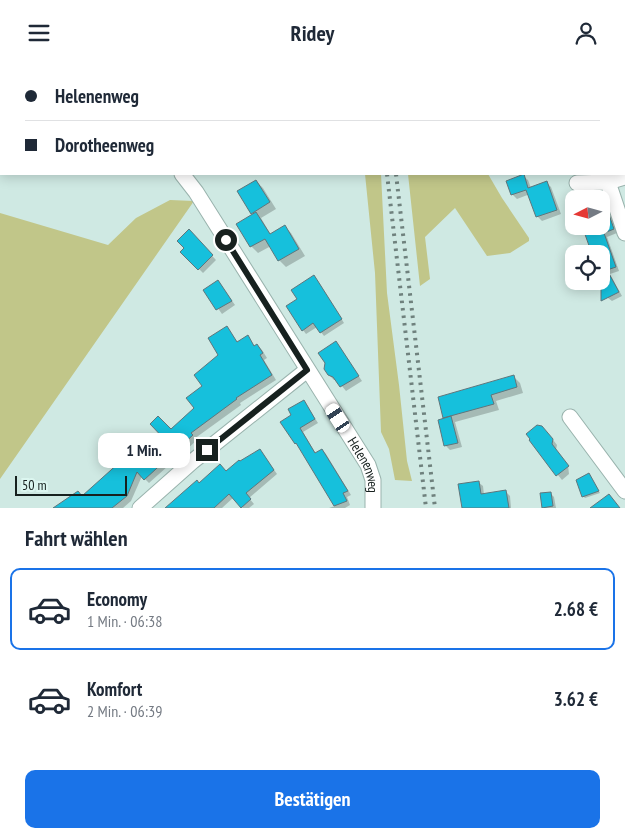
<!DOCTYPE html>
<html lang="de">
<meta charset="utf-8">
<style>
:root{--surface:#fff;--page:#f2f2f3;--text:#1f2937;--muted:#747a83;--line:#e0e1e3;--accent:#1a73e8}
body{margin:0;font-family:"PT Sans Narrow",sans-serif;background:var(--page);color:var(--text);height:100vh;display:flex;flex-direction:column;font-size:19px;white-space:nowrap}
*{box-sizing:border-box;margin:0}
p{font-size:16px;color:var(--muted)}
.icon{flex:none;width:28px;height:28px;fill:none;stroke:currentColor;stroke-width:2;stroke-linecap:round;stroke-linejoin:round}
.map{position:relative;height:443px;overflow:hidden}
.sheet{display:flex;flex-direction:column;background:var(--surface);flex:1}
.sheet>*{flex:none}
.guide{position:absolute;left:0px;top:0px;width:625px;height:110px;box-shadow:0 2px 12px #0003;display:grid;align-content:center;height:110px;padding:0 25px;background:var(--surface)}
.needle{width:32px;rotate:264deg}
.controls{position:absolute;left:565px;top:125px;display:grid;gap:10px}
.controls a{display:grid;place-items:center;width:45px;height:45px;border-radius:10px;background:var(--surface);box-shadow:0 2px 12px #0003;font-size:25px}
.scale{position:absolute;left:15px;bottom:12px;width:112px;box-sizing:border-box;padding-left:5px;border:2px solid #17211f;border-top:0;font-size:14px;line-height:18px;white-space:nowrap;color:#17211f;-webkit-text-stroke:4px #dcf6f0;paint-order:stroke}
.end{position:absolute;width:22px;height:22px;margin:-11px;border:6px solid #17211f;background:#fff;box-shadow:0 0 0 2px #fff}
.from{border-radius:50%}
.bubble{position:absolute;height:35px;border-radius:10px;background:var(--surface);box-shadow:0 2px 12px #0003;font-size:16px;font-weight:800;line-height:35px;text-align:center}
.car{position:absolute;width:15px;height:30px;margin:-15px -8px;border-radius:6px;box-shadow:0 0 4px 1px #0007;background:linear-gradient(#fff 24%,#345 0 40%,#fff 0 76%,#345 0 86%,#fff 0)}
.guide b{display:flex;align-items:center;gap:18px;height:48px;font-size:19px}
.guide b+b{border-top:1px solid var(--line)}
.guide i{width:12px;height:12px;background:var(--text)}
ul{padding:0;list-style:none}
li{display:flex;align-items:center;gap:15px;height:82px;margin:0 10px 8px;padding:0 15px;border:2px solid transparent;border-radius:10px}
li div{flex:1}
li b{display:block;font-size:19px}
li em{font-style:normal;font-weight:800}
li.selected{border-color:var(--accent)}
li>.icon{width:45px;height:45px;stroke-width:1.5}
h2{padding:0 25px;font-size:22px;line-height:60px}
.action{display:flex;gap:10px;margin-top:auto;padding:10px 25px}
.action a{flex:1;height:58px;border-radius:10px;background:var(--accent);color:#fff;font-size:20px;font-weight:800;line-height:58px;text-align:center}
header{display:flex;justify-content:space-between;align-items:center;height:65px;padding:0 25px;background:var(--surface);font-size:22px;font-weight:800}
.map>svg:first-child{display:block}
.green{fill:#c1c689}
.shadow{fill:#0003}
.building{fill:#16c0dc;stroke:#5f767c}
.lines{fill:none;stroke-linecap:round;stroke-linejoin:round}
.lane-casing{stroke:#99b3ad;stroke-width:9}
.street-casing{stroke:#99b3ad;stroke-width:17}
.lane{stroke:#fff;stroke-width:8}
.street{stroke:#fff;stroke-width:15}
.rail{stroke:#6f817d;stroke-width:4;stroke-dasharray:2.5 5;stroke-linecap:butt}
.route{stroke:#17211f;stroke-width:6}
.labels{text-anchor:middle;stroke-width:4;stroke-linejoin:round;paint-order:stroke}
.street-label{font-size:14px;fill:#17211f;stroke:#dcf6f0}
</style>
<header><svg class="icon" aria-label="menu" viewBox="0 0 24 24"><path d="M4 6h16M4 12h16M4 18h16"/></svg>Ridey<svg class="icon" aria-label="person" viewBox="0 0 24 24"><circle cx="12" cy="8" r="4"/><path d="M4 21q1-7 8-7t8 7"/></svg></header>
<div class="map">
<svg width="625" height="443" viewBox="0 0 625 443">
<rect width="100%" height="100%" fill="#cfe9e3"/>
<path class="green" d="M365,109H381L387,228L399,320L407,396L412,416L395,415L389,384L381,367L375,208Z
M408,109H488L502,133L529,173V176L510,188L487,191L455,143L425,172L430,214L420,221Z
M170,135L194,136L0,414V148L108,180L136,153Z"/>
<path class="shadow" d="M24,0H57L54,1Z
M209,0H226L227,1H208Z
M562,0H625V1H559Z
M624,43L625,44L624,82Z
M523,111L528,115L531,123L546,117L551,122L561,149L542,156L538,152L530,129L517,134L512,129Z
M256,116L263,123L276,144L261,153L271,170L285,162L291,168L305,191L286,202L279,195L271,181L258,188L251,181L238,159L254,150L252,148Z
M601,144L612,152L617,168L607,172L619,206L610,209L622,231L612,236L608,233L601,213V189H591L589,182L591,181L601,161Z
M189,166L216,195L203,208L182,187L186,183Z
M218,216L235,240L222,249L205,225Z
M318,216L344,258L324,271L317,262L306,269L303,265Z
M227,263L238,278L248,272L255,282L257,280L262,285L267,293L264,295L276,315L240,338L241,340L194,374L196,376L149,418L142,411L131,436L123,443H55L83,432L122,396L126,376L172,380L171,366L196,343L204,321L220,291Z
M336,277L362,316L346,326L337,315H334L329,310Z
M514,312L520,318L523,328L496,336L499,345L455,357L462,382L450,385L445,380L446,354L445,352Z
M304,336L318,358L303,367L316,389L322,385L326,389L351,430L347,432L350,440L345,443H329L335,441L301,383L282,357L293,350Z
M547,367L557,380L556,385L568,400L569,409L562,415L530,375Z
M260,385L277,409L249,433L254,439L249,443H243L234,432L222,443H167L200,419L226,407Z
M590,411L600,428L585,433L583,431Z
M478,417L483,421L484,430L506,427L510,431L511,443H463Z
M550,428L554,432L556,443H541H543Z"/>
<path class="building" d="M524,109L528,123L547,116L557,145L536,152L526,125L511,130L506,116Z
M256,115L270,137L251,149L237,126Z
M601,144L608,147L614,164L604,168L616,202L607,205L619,227L601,236V189H592L582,161H601Z
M256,147L270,169L285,160L299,184L278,196L265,174L250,182L236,159Z
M189,164L213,190L198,205L180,187L184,183L177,176Z
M314,210L342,254L320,268L313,258L302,266L286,241L297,234L291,225Z
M218,215L232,236L216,245L203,225Z
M227,261L237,277L248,270L254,281L257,279L263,288L260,290L272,310L236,333L237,334L191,368L193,370L144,415L137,407L127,431L112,443H53L78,426L82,431L121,396L111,381L122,371L126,375L137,377L169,379L150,359L158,351L171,364L194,343L186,333L202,321L194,310L218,290L208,273Z
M336,276L359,311L340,322L333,312L328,310L324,304L325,298L318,288Z
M514,310L517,322L491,330L494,339L443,353L438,332Z
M304,335L315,354L300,363L315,388L322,384L348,426L343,428L347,436L334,441L296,378L295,379L280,357L291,350L288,344Z
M451,351L458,378L444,381L438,355Z
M537,360L542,361L553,374L552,379L569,401L556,411L529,375L530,374L526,369Z
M260,384L274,405L246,428L251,434L241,443L229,429L214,443H165L197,415L199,418L220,399L226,406L239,395L240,396Z
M589,408L599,426L582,432L576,415Z
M479,416L481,429L506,425L509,443H462L458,419Z
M551,427L553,441L542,443L540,428Z
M609,429L620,443H590Z"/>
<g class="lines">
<defs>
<path id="lane" d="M0,56L1,55"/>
<g id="street">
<path d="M94,0L95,1"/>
<path id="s1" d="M182,109L196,127L368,400L373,415V443"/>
<path d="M608,117L625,168"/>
<path d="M577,118L608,117L625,112"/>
<path d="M570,352L625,426"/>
<path d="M140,443L193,396L307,305"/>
</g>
</defs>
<use href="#lane" class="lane-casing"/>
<use href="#street" class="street-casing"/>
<use href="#lane" class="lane"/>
<use href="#street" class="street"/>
<path class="rail" d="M374,0V1
M383,0V1
M387,109L426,443
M396,109L435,443"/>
</g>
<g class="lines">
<path class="route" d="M207,385L307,305L226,175"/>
</g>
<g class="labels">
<g class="street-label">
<text dy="5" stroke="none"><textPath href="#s1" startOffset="344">Helenenweg</textPath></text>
</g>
</g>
</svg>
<div class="controls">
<a><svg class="needle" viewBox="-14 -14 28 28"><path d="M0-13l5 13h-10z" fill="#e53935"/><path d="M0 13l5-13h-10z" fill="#747a83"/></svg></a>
<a><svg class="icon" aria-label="locate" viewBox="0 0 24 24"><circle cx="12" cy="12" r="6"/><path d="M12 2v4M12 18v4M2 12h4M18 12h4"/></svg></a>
</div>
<div class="scale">50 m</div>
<i class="end from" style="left:226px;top:175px"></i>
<i class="end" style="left:207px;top:385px"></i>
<div class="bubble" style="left:98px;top:368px;width:92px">1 Min.</div>
<i class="car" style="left:338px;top:353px;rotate:327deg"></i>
<div class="guide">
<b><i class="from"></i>Helenenweg</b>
<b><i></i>Dorotheenweg</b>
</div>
</div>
<section class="sheet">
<h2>Fahrt wählen</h2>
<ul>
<li class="selected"><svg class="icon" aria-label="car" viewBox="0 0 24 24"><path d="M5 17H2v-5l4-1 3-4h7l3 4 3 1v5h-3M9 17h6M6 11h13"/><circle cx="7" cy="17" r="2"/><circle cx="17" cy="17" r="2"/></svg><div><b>Economy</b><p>1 Min. · 06:38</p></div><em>2.68 €</em></li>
<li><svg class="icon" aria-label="car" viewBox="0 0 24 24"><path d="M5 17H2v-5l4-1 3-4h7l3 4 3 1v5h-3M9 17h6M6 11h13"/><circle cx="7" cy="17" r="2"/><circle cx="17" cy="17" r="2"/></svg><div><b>Komfort</b><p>2 Min. · 06:39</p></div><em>3.62 €</em></li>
</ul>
<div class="action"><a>Bestätigen</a></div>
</section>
